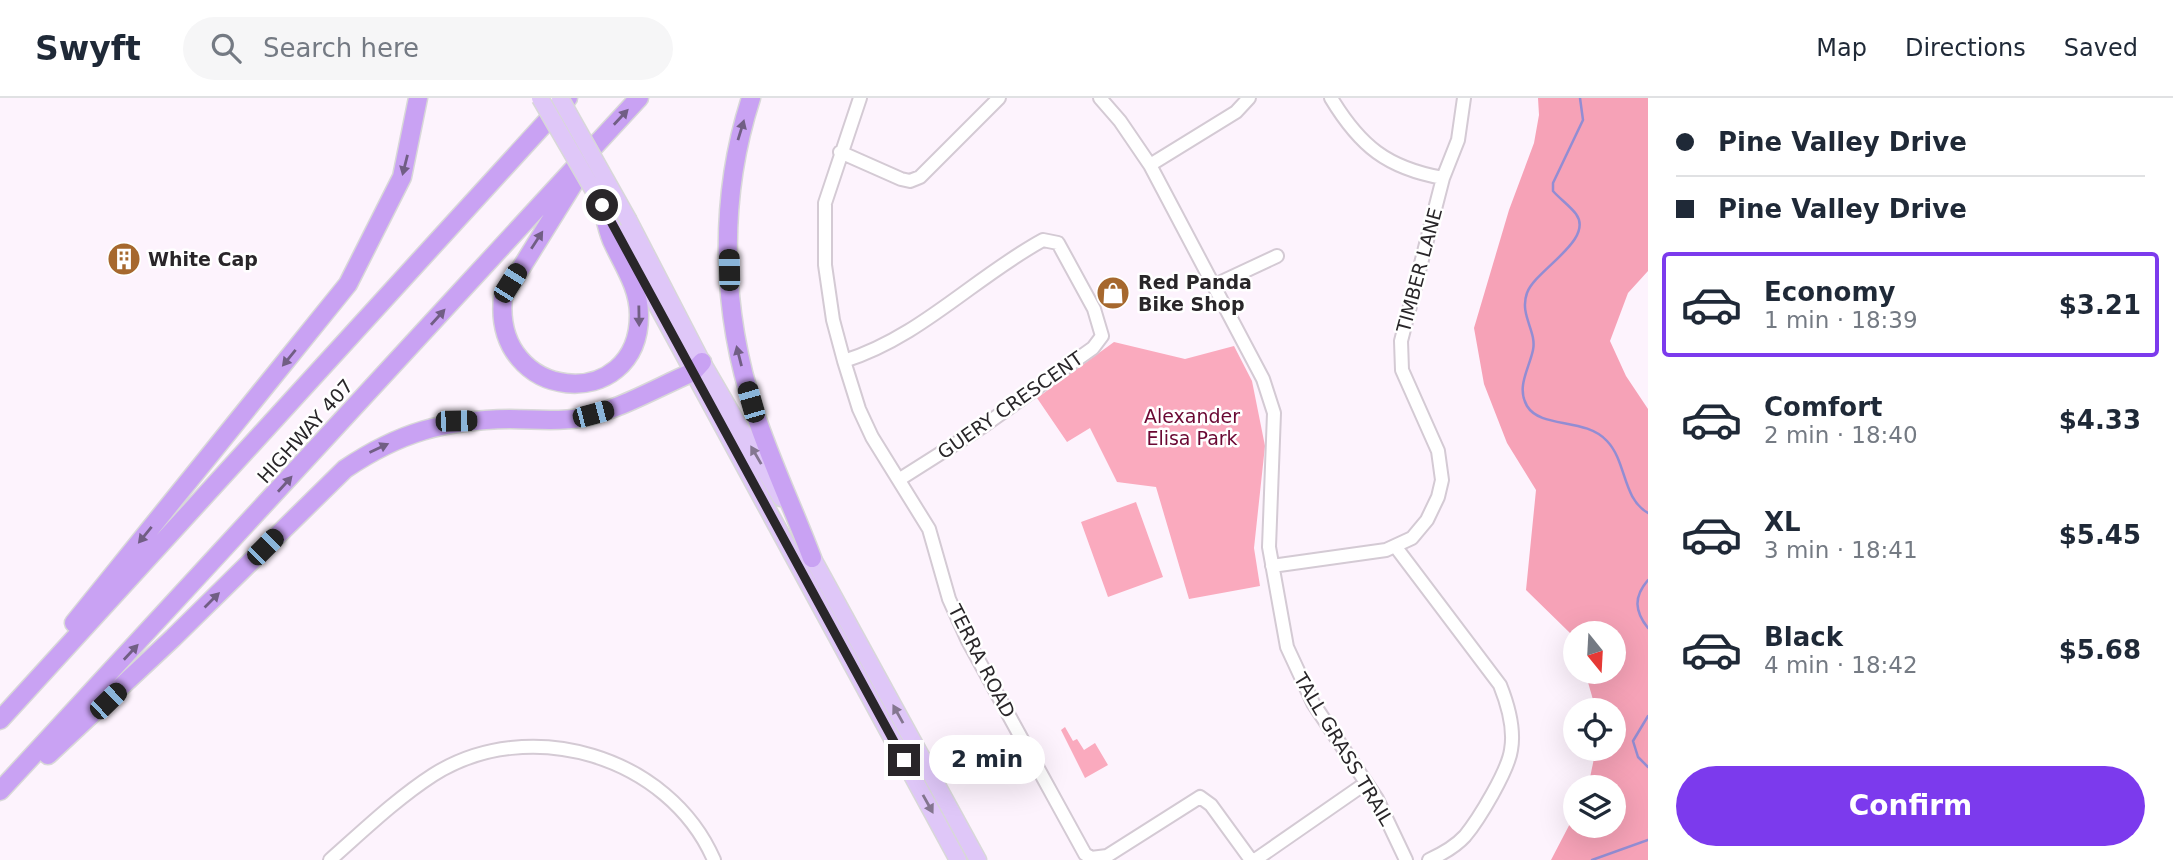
<!DOCTYPE html>
<meta charset="utf-8">
<style>
:root{--surface:#fff;--page:#f6f6f7;--text:#1f2937;--muted:#747a83;--line:#e0e1e3;--accent:#7c3aed}
body{margin:0;font-family:"DejaVu Sans",sans-serif;background:var(--page);color:var(--text);height:100vh;display:flex;flex-direction:column;font-size:26px;white-space:nowrap}
*{box-sizing:border-box;margin:0}
p{font-size:23px;color:var(--muted)}
.icon{flex:none;width:38px;height:38px;fill:none;stroke:currentColor;stroke-width:2;stroke-linecap:round;stroke-linejoin:round}
.map{position:relative;flex:1;overflow:hidden}
.side{display:flex;flex-direction:column;background:var(--surface);width:525px}
.side>*{flex:none}
.hud{display:grid;align-content:center;height:154px;padding:0 28px;background:var(--surface)}
.needle{width:46px;rotate:162deg}
.fabs{position:absolute;left:1563px;top:523px;display:grid;gap:14px}
.fabs a{display:grid;place-items:center;width:63px;height:63px;border-radius:50%;background:var(--surface);box-shadow:0 7px 28px #0002;font-size:35px}
.end{position:absolute;width:32px;height:32px;margin:-16px;border:9px solid #292629;background:#fff;box-shadow:0 0 0 4px #fff}
.from{border-radius:50%}
.bubble{position:absolute;height:49px;border-radius:24px;background:var(--surface);box-shadow:0 7px 28px #0002;font-size:23px;font-weight:700;line-height:49px;text-align:center}
.car{position:absolute;width:21px;height:42px;margin:-21px -10px;border-radius:9px;box-shadow:0 0 5px 2px #0007;background:linear-gradient(#222 24%,#8ab4d8 0 40%,#222 0 76%,#8ab4d8 0 86%,#222 0)}
.hud b{display:flex;align-items:center;gap:24px;height:66px;font-size:26px}
.hud b+b{border-top:2px solid var(--line)}
.hud i{width:18px;height:18px;background:var(--text)}
ul{padding:0;list-style:none}
li{display:flex;align-items:center;gap:21px;height:105px;margin:0 14px 10px;padding:0 14px;border:4px solid transparent;border-radius:7px}
li div{flex:1}
li b{display:block;font-size:26px}
li em{font-style:normal;font-weight:700}
li.current{border-color:var(--accent)}
li>.icon{width:63px;height:63px;stroke-width:1.5}
.action{display:flex;gap:14px;margin-top:auto;padding:14px 28px}
.action a{flex:1;height:80px;border-radius:42px;background:var(--accent);color:#fff;font-size:28px;font-weight:700;line-height:80px;text-align:center}
header{display:flex;align-items:center;gap:42px;box-sizing:border-box;height:98px;padding:0 35px;background:var(--surface);border-bottom:2px solid var(--line)}
header strong{font-size:33px}
nav{display:flex;gap:38px;margin-inline-start:auto;font-size:24px}
.search{width:490px;height:63px;background:var(--page);display:flex;align-items:center;gap:18px;box-sizing:border-box;padding:0 24px;border-radius:38px;color:var(--muted);font-size:26px}
main{display:flex;flex:1;min-height:0}
.map>svg:first-child{display:block}
.green{fill:#faaabe}
.forest{fill:#f6a2b7}
.lines{fill:none;stroke-linecap:round;stroke-linejoin:round}
.stream{stroke:#928dd3;stroke-width:2.5}
.minor-casing{stroke:#d4cad4;stroke-width:16}
.major-casing{stroke:#d8d8d8;stroke-width:19}
.highway-casing{stroke:#d8d8d8;stroke-width:21}
.minor{stroke:#fff;stroke-width:12}
.major{stroke:#dfc7f8;stroke-width:16}
.highway{stroke:#c9a2f3;stroke-width:18}
.major-bridge-casing{stroke:#d8d8d8;stroke-width:19;stroke-linecap:butt}
.major-bridge{stroke:#dfc7f8;stroke-width:16}
.oneway{fill:#715e84}
.oneway2{fill:#847690}
.route{stroke:#292629;stroke-width:9}
.labels{text-anchor:middle;stroke-width:5;stroke-linejoin:round;paint-order:stroke}
.poi-label{font-size:19px;font-weight:bold;fill:#292629;stroke:#fff;text-anchor:start}
.street-label{font-size:19px;fill:#292629;stroke:#fff}
.park-label{font-size:19px;fill:#6b0833;stroke:#fff}
</style>
<header>
<strong>Swyft</strong>
<div class="search"><svg class="icon" aria-label="search" viewBox="0 0 24 24"><circle cx="10" cy="10" r="6"/><path d="M15 15l6 6"/></svg>Search here</div>
<nav><a>Map</a><a>Directions</a><a>Saved</a></nav>
</header>
<main>
<div class="map">
<svg width="1648" height="762" viewBox="0 0 1648 762">
<rect width="100%" height="100%" fill="#fdf3fd"/>
<path class="green" d="M1114,244L1185,261L1234,248L1252,283L1265,348L1254,450L1260,488L1189,501L1156,389L1117,384L1090,330L1067,344L1037,300Z
M1136,404L1163,479L1108,499L1081,424Z
M1065,629L1073,643L1077,641L1084,652L1095,645L1108,667L1085,680L1061,632Z"/>
<path class="forest" d="M1538,0H1648V173L1628,195L1610,243L1626,278L1648,311V762H1551L1575,716V728H1614V690L1588,689L1596,651H1614V612H1596L1585,574H1614V536H1575V549L1570,535L1526,492L1536,392L1507,345L1484,286L1474,230L1509,112L1534,45L1539,17Z"/>
<g class="lines">
<path class="stream" d="M1580,0L1583,22L1553,85V93C1560,101 1570,108 1576,116C1595,142 1535,172 1527,195C1519,217 1537,233 1533,252C1529,271 1516,289 1527,308C1541,331 1585,319 1607,343C1627,364 1622,400 1648,415
M1648,482C1633,499 1635,514 1648,530
M1648,618L1633,643L1638,659L1648,669
M1592,762L1648,742"/>
<defs>
<path id="minor" d="M860,0L825,105V167L833,222L844,263L859,311L872,339L929,431L949,501L968,543L1085,756L1091,760L1107,758L1200,699L1211,707L1251,762
M1100,0L1120,23L1150,67L1263,281L1274,315L1269,449L1287,549L1313,605L1377,701L1406,762
M1331,0C1360,48 1387,70 1443,80
M840,54L901,81L910,83L920,79L999,0
M1150,67L1236,14L1249,0
M1215,187L1277,158
M844,263C919,240 975,179 1043,142L1058,145L1094,211L1102,238L1093,250L982,329L900,381
M1395,448L1500,587C1508,607 1515,630 1511,652C1508,673 1479,721 1465,738C1455,749 1442,756 1429,762
M1272,468L1386,452L1412,440L1427,422L1438,399L1442,382L1438,353L1402,272L1401,243L1443,80L1458,42L1464,0
M330,762C363,733 396,701 433,677C529,616 669,658 714,762
M1255,762L1366,685"/>
<path id="major" d="M610,121L958,762
M629,123L702,264L781,400
M806,448L978,762"/>
<path id="highway" d="M751,0C718,102 721,214 755,315C771,364 794,412 812,460
M577,80L503,199C492,305 639,317 639,217C639,189 623,167 612,143C607,131 605,119 602,107
M74,525L348,186L402,79L418,0
M0,622L568,0
M48,657L173,540L345,371C400,334 444,322 510,321C533,321 558,324 580,320C619,312 656,290 693,274L702,264
M0,693L639,0"/>
</defs>
<use href="#minor" class="minor-casing"/>
<use href="#major" class="major-casing"/>
<use href="#highway" class="highway-casing"/>
<use href="#minor" class="minor"/>
<use href="#major" class="major"/>
<use href="#highway" class="highway"/>
<defs>
<path id="major-bridge" d="M540,0L602,107
M560,0L629,123"/>
</defs>
<use href="#major-bridge" class="major-bridge-casing"/>
<use href="#major-bridge" class="major-bridge"/>
</g>
<defs><path id="oneway-solid" d="M-6-.8H1V-3.2L6.5 0L1 3.2V.8H-6Z" transform="scale(1.75)"/></defs>
<g class="oneway">
<use href="#oneway-solid" transform="translate(621 19) rotate(-47)"/>
<use href="#oneway-solid" transform="translate(741 32) rotate(-73)"/>
<use href="#oneway-solid" transform="translate(405 67) rotate(104)"/>
<use href="#oneway-solid" transform="translate(537 142) rotate(-57)"/>
<use href="#oneway-solid" transform="translate(639 218) rotate(89)"/>
<use href="#oneway-solid" transform="translate(438 219) rotate(-48)"/>
<use href="#oneway-solid" transform="translate(739 258) rotate(-104)"/>
<use href="#oneway-solid" transform="translate(289 260) rotate(129)"/>
<use href="#oneway-solid" transform="translate(379 350) rotate(-25)"/>
<use href="#oneway-solid" transform="translate(285 386) rotate(-48)"/>
<use href="#oneway-solid" transform="translate(145 437) rotate(129)"/>
<use href="#oneway-solid" transform="translate(212 502) rotate(-45)"/>
<use href="#oneway-solid" transform="translate(131 554) rotate(-47)"/>
</g>
<g class="oneway2">
<use href="#oneway-solid" transform="translate(756 357) rotate(-120)"/>
<use href="#oneway-solid" transform="translate(898 616) rotate(-119)"/>
<use href="#oneway-solid" transform="translate(928 706) rotate(61)"/>
</g>
<g class="lines">
<path class="route" d="M602,107L904,662"/>
</g>
<defs>
<symbol id="building-disc" viewBox="-11 -11 22 22"><circle r="9.5" fill="#a6682e" stroke="#fff"/><path d="M-4-6H4V6H1V3H-1V6H-4ZM-2.5-4.3h1.7v1.8h-1.7ZM.8-4.3h1.7v1.8H.8ZM-2.5-1h1.7V.8h-1.7ZM.8-1h1.7V.8H.8Z" fill="#fff"/></symbol>
<symbol id="shop-disc" viewBox="-11 -11 22 22"><circle r="9.5" fill="#a6682e" stroke="#fff"/><path d="M-5-2.5h2.3a2.7 3.5 0 0 1 5.4 0H5L5.5 6h-11ZM-1.5-2.5h3a1.5 2.3 0 0 0-3 0Z" fill="#fff"/></symbol>
</defs>
<g fill-rule="evenodd">
<use href="#building-disc" x="105" y="142" width="38" height="38"/>
<use href="#shop-disc" x="1094" y="176" width="38" height="38"/>
</g>
<g class="labels">
<g class="poi-label">
<text x="148" y="168">White Cap</text>
<text x="1138" y="191">Red Panda<tspan x="1138" dy="22">Bike Shop</tspan></text>
</g>
<g class="street-label">
<text transform="translate(1419 172) rotate(-75)" y="7">TIMBER LANE</text>
<text transform="translate(1010 307) rotate(-35)" y="7">GUERY CRESCENT</text>
<text transform="translate(305 333) rotate(-48)" y="7">HIGHWAY 407</text>
<text transform="translate(982 563) rotate(63)" y="7">TERRA ROAD</text>
<text transform="translate(1344 651) rotate(59)" y="7">TALL GRASS TRAIL</text>
</g>
<g class="park-label">
<text x="1192" y="325">Alexander<tspan x="1192" dy="22">Elisa Park</tspan></text>
</g>
</g>
</svg>
<div class="fabs">
<a><svg class="needle" viewBox="-14 -14 28 28"><path d="M0-13l5 13h-10z" fill="#e53935"/><path d="M0 13l5-13h-10z" fill="#747a83"/></svg></a>
<a><svg class="icon" aria-label="locate" viewBox="0 0 24 24"><circle cx="12" cy="12" r="6"/><path d="M12 2v4M12 18v4M2 12h4M18 12h4"/></svg></a>
<a><svg class="icon" aria-label="layers" viewBox="0 0 24 24"><path d="M12 4l9 5-9 5-9-5zM3 14l9 5 9-5"/></svg></a>
</div>
<i class="end from" style="left:602px;top:107px"></i>
<i class="end" style="left:904px;top:662px"></i>
<div class="bubble" style="left:929px;top:637px;width:116px">2 min</div>
<i class="car" style="left:729px;top:172px;rotate:359deg"></i>
<i class="car" style="left:510px;top:185px;rotate:32deg"></i>
<i class="car" style="left:751px;top:304px;rotate:344deg"></i>
<i class="car" style="left:593px;top:316px;rotate:75deg"></i>
<i class="car" style="left:456px;top:323px;rotate:89deg"></i>
<i class="car" style="left:265px;top:449px;rotate:45deg"></i>
<i class="car" style="left:108px;top:603px;rotate:46deg"></i>
</div>
<section class="side">
<div class="hud">
<b><i class="from"></i>Pine Valley Drive</b>
<b><i></i>Pine Valley Drive</b>
</div>
<ul>
<li class="current"><svg class="icon" aria-label="car" viewBox="0 0 24 24"><path d="M5 17H2v-5l4-1 3-4h7l3 4 3 1v5h-3M9 17h6M6 11h13"/><circle cx="7" cy="17" r="2"/><circle cx="17" cy="17" r="2"/></svg><div><b>Economy</b><p>1 min · 18:39</p></div><em>$3.21</em></li>
<li><svg class="icon" aria-label="car" viewBox="0 0 24 24"><path d="M5 17H2v-5l4-1 3-4h7l3 4 3 1v5h-3M9 17h6M6 11h13"/><circle cx="7" cy="17" r="2"/><circle cx="17" cy="17" r="2"/></svg><div><b>Comfort</b><p>2 min · 18:40</p></div><em>$4.33</em></li>
<li><svg class="icon" aria-label="car" viewBox="0 0 24 24"><path d="M5 17H2v-5l4-1 3-4h7l3 4 3 1v5h-3M9 17h6M6 11h13"/><circle cx="7" cy="17" r="2"/><circle cx="17" cy="17" r="2"/></svg><div><b>XL</b><p>3 min · 18:41</p></div><em>$5.45</em></li>
<li><svg class="icon" aria-label="car" viewBox="0 0 24 24"><path d="M5 17H2v-5l4-1 3-4h7l3 4 3 1v5h-3M9 17h6M6 11h13"/><circle cx="7" cy="17" r="2"/><circle cx="17" cy="17" r="2"/></svg><div><b>Black</b><p>4 min · 18:42</p></div><em>$5.68</em></li>
</ul>
<div class="action"><a>Confirm</a></div>
</section>
</main>
